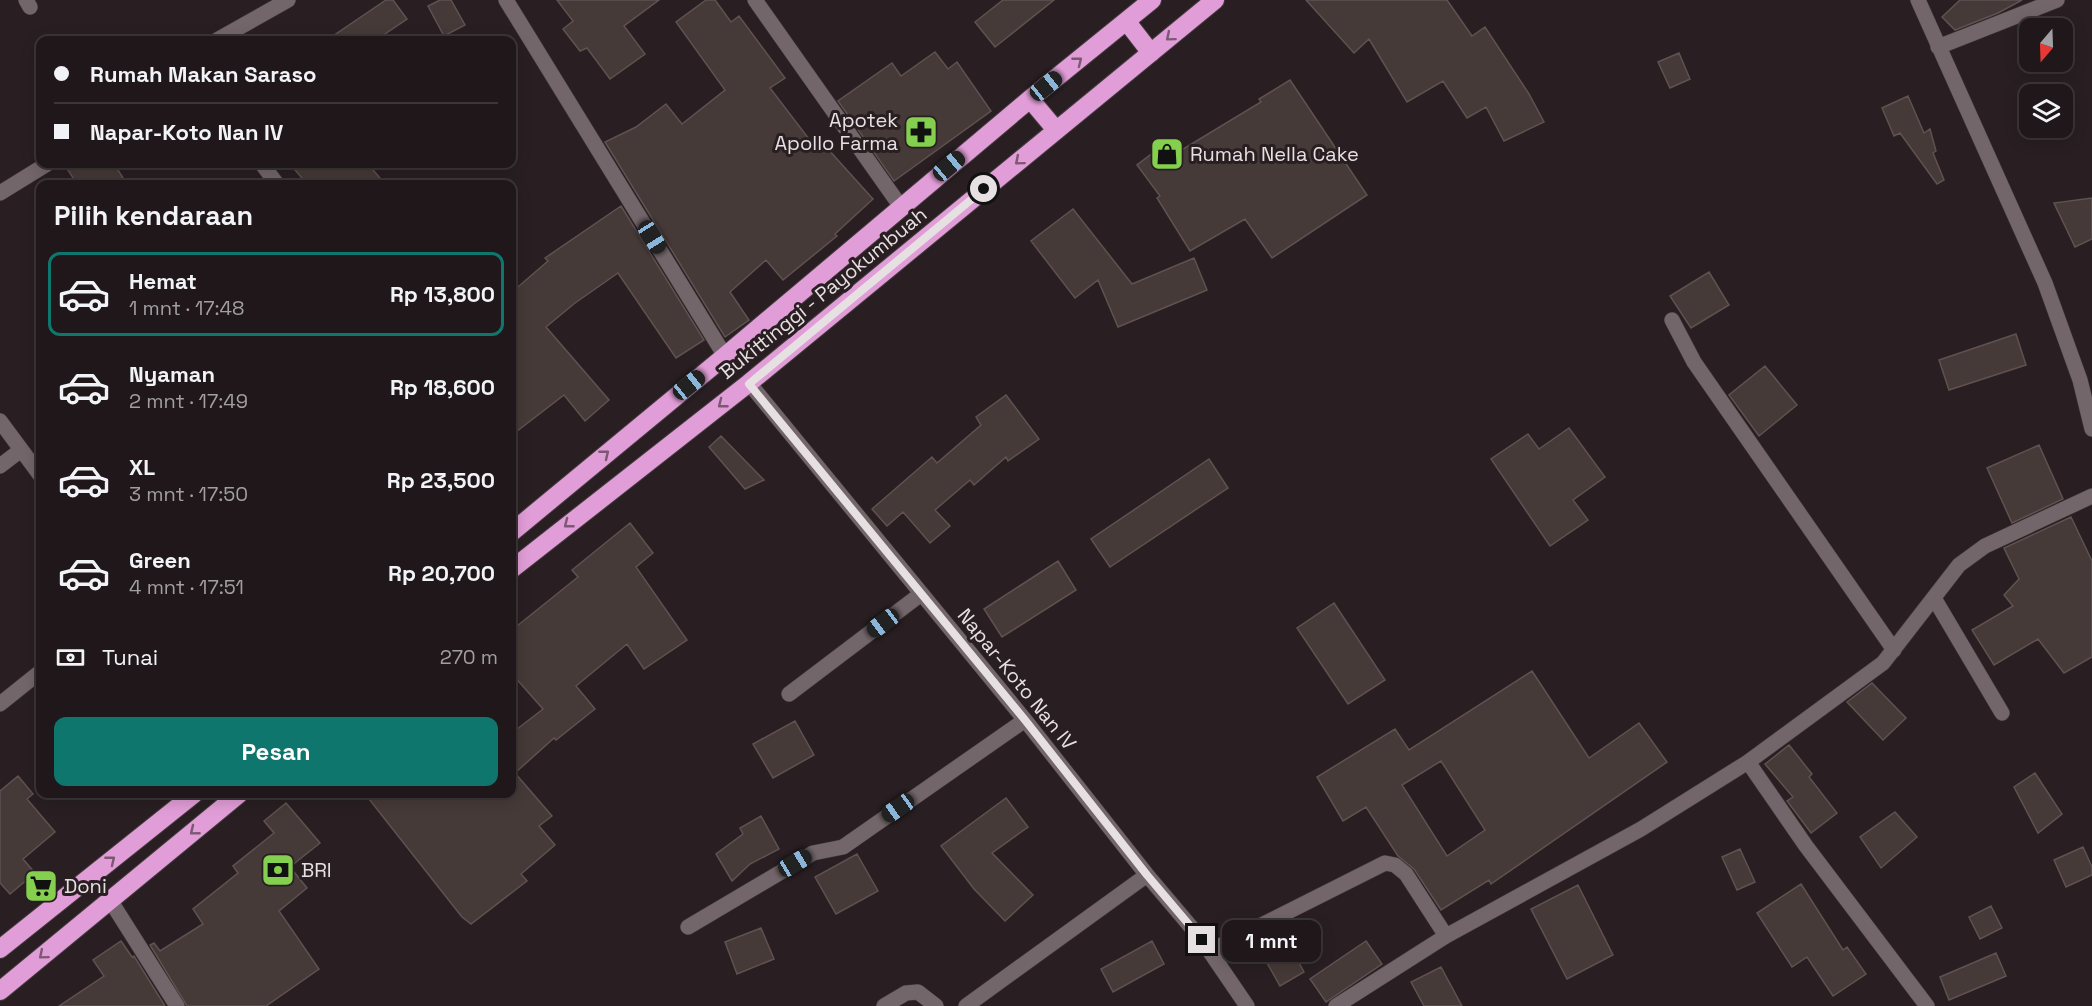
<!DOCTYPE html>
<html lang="id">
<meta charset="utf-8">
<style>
:root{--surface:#1f171a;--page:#2c2427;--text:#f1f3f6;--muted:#a19fa2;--line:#3c3639;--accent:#0f766e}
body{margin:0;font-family:"Space Grotesk",sans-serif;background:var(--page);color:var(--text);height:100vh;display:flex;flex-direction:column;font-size:22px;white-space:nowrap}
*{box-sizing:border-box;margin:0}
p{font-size:20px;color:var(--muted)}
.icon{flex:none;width:33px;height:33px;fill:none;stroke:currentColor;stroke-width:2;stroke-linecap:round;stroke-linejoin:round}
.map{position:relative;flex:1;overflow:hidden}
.drawer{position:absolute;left:36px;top:180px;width:480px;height:618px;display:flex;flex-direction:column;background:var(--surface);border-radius:12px;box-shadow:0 3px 15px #0003,0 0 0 2px var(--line)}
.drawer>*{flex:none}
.banner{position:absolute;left:36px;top:36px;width:480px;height:132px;border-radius:12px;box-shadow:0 3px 15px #0003,0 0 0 2px var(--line);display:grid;align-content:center;height:132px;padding:0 18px;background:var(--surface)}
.needle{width:39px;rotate:199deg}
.controls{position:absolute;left:2019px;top:18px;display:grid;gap:12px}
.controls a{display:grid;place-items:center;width:54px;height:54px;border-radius:12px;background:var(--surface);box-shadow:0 3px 15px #0003,0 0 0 2px var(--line);font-size:30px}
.end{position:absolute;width:27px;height:27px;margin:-14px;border:8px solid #e7e0e2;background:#111;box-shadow:0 0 0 3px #111}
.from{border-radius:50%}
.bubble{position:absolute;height:42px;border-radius:12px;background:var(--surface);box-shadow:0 3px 15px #0003,0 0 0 2px var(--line);font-size:20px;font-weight:700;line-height:42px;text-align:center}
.car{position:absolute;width:18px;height:36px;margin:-18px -9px;border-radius:8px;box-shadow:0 0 4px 2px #0007;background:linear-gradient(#222 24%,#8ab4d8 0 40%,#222 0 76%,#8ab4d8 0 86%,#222 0)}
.banner b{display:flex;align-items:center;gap:21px;height:57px;font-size:22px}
.banner b+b{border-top:2px solid var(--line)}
.banner i{width:15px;height:15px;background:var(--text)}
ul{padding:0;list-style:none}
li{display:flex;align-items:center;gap:18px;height:84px;margin:0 12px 9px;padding:0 6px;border:3px solid transparent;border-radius:12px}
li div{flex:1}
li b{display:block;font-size:22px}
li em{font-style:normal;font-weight:700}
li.on{border-color:var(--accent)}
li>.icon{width:54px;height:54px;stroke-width:1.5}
h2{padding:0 18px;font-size:27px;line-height:72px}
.pay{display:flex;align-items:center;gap:15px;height:66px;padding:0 18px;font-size:22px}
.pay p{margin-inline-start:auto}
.action{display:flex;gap:12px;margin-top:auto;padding:12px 18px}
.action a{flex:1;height:69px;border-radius:12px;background:var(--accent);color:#fff;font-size:24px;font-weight:700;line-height:69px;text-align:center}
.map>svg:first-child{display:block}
.building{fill:#463a38;stroke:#5f5251;stroke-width:1.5;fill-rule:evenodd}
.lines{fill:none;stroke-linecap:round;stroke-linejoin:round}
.minor-casing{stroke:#443c3f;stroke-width:16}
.highway-casing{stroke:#443c3f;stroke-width:20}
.minor{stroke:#73666a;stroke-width:15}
.highway{stroke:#e19dd7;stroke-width:18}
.oneway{stroke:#7c5873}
.route{stroke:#e7e0e2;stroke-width:8}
.labels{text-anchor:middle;stroke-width:6;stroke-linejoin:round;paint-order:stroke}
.poi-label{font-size:20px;fill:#e7e0e2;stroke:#291f22;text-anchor:start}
.street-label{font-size:20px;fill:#e7e0e2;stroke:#291f22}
</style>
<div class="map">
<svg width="2092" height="1006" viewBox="0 0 2092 1006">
<rect width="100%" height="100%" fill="#291f22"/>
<path class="building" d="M386,0H393L407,19L376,40H327Z
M440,0H451L465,25L444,36L428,6Z
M557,0H659L624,26L645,54L610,79L587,48L580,51L563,29L573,21Z
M706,0H715L731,22L739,16L785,78L770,88L812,143L818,138L873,199L835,234L837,236L783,280L766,260L730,292L749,320L725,337L605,142L636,127L666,104L682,124L725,90L676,22Z
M1003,0H1054L995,47L975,22Z
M1306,0H1447L1472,36L1485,27L1529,94L1544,122L1504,141L1486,107L1467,118L1443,81L1407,102L1369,39L1354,53Z
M1960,0H2022L1998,13L1955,30L1942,17Z
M935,52L948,69L957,62L991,111L894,181L838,101L892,63L901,76Z
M1679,53L1690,79L1670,88L1658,62Z
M1290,80L1367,195L1272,258L1245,219L1190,251L1157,198L1160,196L1137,165L1171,139L1180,151L1261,102L1259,99Z
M1908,96L1924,133L1930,129L1936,151L1933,153L1944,180L1937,184L1900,133L1894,136L1882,108Z
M64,164H114L127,184H77Z
M290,164H368L385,184H307Z
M2092,198V239L2075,247L2054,203Z
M621,206L704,340L676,358L618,273L575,303L546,327L609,400L585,421L564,395L512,435V292L548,261L545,258Z
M1073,209L1132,284L1194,258L1207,290L1118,327L1098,280L1075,298L1031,241Z
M1709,272L1729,305L1691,328L1670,296Z
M2016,334L2026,365L1949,390L1939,360Z
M1765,366L1797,405L1759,436L1729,395Z
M1006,395L1039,439L1008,461L1006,457L974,485L970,480L935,510L950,526L930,543L903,512L887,526L872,509L932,457L937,463L981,425L976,417Z
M1569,428L1605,477L1573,500L1588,520L1550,546L1491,459L1528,434L1539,449Z
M721,436L764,480L745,489L709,447Z
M2039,445L2063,499L2012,523L1987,468Z
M1209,459L1228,488L1110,567L1091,539Z
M2071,517L2092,561V657L2064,673L2038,639L1994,665L1972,630L2013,606L2004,595L2019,579L2004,548Z
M630,523L653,553L636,567L687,640L644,669L627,644L576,686L595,709L556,740L554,738L515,773L552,816L539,826L555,845L521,874L527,881L471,924L462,917L365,794H512V733L543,709L512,674V630L578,577L572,570Z
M1058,561L1076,590L1002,637L984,609Z
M1334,603L1385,680L1348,704L1297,628Z
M1532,671L1589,758L1639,723L1667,762L1491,884L1489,880L1441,910L1414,869L1398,856L1366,807L1343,821L1317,777L1395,729L1409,750ZM1441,761L1485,830L1447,856L1402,785Z
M1872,683L1906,718L1883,740L1847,702Z
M795,721L814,755L773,778L753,744Z
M1789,745L1812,774L1809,777L1837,813L1811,833L1787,801L1793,797L1765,764Z
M2035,773L2062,814L2038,833L2014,787Z
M18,776L33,794L27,799L55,832L23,859L35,873L10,894L0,883V791Z
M1006,798L1028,827L992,853L1033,895L1005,921L974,889L941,846Z
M286,803L320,843L290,867L307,888L279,911L319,969L266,1006H187L150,945L154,943L160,951L203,924L193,909L238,873L233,866L274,833L264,821Z
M1895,812L1917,837L1881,868L1860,837Z
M761,816L779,849L750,864L732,881L716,854L743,834L740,828Z
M2083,847L2092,867V875L2066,887L2054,860Z
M1740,849L1755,882L1737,890L1722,857Z
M857,854L878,891L836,914L815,877Z
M1801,884L1843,950L1847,947L1866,974L1833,996L1807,957L1792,967L1757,913Z
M1578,885L1613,955L1567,979L1531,909Z
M1991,906L2002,928L1980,939L1969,917Z
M1279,927L1304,972L1280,986L1254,940Z
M761,928L774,959L737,974L725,942Z
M121,941L132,957L134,956L165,1006H59L104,976L93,960Z
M1152,941L1164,964L1113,992L1101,969Z
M1366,941L1382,964L1326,1002L1310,979Z
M1996,953L2006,976L1949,1000L1940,977Z
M1441,967L1462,1006H1424L1411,982Z"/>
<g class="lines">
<defs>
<path id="minor" d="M26,0L30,7
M506,0L725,356
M755,0L901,207
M1918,0L2045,283L2080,380L2092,429
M217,40L288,0
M1938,47L2057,0
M262,164L277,184
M0,193L47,164
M1672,320L1694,362L1894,650
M749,383L1025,720L1147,875L1202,940L1247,1006
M0,421L40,475
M0,466L21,450
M1934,598L2002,713
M789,694L921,594
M0,704L40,672
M1748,762L1806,846L1927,1006
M110,900L177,1006
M688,927L813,853L843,847L1025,720
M1210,951L1385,863L1395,865L1406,874L1446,936
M884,1006L906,993L918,992L936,1006
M966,1006L1147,875
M1336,1006L1446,936L1641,829L1748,762L1883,663L1959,565L1985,546L2092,496"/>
<path id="highway" d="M1127,22L1151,53
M1030,99L1056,130
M512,532L725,356L1030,99L1152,0
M512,569L749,383L1215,0
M0,949L194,794
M0,991L239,794"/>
</defs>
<use href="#minor" class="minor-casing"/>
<use href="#highway" class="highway-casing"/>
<use href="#minor" class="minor"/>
<use href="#highway" class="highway"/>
</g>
<defs><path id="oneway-chevron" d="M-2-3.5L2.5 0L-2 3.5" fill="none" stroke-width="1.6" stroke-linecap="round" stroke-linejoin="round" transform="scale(1.5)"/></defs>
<g class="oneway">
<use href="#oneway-chevron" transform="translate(1170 37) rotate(140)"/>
<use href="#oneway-chevron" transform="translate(1078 61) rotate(-38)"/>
<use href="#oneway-chevron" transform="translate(1019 161) rotate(140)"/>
<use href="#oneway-chevron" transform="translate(722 404) rotate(142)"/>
<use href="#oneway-chevron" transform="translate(605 454) rotate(-39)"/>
<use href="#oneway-chevron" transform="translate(568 524) rotate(142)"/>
<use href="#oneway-chevron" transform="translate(194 831) rotate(141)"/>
<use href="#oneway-chevron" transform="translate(111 860) rotate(-39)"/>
<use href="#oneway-chevron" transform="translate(43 955) rotate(140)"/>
</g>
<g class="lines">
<path class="route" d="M984,189L749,384L1025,720L1147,875L1202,940"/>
</g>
<defs>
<symbol id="pharmacy-square" viewBox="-11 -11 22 22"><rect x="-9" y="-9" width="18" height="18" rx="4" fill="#84cf4d" stroke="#291f22"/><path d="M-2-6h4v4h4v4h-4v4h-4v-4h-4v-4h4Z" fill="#111"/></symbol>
<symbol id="shop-square" viewBox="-11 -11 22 22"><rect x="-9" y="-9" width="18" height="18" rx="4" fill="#84cf4d" stroke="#291f22"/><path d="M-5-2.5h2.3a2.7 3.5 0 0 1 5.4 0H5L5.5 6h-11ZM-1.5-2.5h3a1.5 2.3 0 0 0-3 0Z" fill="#111"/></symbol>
<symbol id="bank-square" viewBox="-11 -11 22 22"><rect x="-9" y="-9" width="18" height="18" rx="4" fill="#84cf4d" stroke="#291f22"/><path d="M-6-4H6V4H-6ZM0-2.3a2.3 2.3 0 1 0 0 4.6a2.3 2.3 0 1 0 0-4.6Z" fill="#111"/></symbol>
<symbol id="supermarket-square" viewBox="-11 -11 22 22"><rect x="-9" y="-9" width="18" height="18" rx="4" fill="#84cf4d" stroke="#291f22"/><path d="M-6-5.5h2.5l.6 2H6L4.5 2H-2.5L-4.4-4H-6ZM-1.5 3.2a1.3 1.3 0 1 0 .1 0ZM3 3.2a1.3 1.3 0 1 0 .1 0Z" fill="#111"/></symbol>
</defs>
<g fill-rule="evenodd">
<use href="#pharmacy-square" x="902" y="113" width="38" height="38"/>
<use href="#shop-square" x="1148" y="135" width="38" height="38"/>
<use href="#bank-square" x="259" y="851" width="38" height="38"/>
<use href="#supermarket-square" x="22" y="867" width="38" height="38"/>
</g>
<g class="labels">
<g class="poi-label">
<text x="898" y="127" text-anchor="end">Apotek<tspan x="898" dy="23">Apollo Farma</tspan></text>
<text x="1190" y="161">Rumah Nella Cake</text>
<text x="301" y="877">BRI</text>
<text x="64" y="893">Doni</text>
</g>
<g class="street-label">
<text transform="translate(823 293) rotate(-39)" y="7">Bukittinggi - Payokumbuah</text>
<text transform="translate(1017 679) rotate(51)" y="7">Napar-Koto Nan IV</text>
</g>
</g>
</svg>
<div class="controls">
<a><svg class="needle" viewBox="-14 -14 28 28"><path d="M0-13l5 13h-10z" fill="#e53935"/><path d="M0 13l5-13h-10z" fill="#a19fa2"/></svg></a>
<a><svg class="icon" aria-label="layers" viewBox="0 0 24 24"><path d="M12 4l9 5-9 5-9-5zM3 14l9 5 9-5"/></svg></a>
</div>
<i class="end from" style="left:984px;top:189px"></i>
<i class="end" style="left:1202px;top:940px"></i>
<div class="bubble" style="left:1222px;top:920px;width:99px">1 mnt</div>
<i class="car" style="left:1046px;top:86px;rotate:51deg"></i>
<i class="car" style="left:949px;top:166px;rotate:50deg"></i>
<i class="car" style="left:652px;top:237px;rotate:148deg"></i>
<i class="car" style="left:689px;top:385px;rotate:51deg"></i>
<i class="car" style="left:883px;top:623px;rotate:233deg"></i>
<i class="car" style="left:898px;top:808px;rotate:235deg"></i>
<i class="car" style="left:795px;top:863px;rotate:59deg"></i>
<div class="banner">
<b><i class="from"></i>Rumah Makan Saraso</b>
<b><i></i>Napar-Koto Nan IV</b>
</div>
<section class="drawer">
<h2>Pilih kendaraan</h2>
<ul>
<li class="on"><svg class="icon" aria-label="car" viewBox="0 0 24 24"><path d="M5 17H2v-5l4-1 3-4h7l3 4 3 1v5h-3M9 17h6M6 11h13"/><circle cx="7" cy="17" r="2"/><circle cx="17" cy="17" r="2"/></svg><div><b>Hemat</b><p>1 mnt · 17:48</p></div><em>Rp 13,800</em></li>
<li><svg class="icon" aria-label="car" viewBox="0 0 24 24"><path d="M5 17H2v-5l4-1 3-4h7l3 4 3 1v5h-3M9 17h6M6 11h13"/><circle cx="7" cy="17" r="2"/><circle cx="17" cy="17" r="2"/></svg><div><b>Nyaman</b><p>2 mnt · 17:49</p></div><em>Rp 18,600</em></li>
<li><svg class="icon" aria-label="car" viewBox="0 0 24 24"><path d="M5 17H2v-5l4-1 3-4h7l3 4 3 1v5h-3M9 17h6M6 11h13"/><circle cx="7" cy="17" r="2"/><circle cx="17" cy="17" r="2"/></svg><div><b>XL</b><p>3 mnt · 17:50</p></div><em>Rp 23,500</em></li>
<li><svg class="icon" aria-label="car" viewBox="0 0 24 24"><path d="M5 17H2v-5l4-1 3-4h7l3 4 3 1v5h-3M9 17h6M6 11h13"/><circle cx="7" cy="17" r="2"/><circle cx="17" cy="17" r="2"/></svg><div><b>Green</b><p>4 mnt · 17:51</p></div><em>Rp 20,700</em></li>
</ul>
<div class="pay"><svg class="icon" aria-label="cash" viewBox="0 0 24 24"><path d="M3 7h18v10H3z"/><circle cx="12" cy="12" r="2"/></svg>Tunai<p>270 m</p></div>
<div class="action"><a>Pesan</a></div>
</section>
</div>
